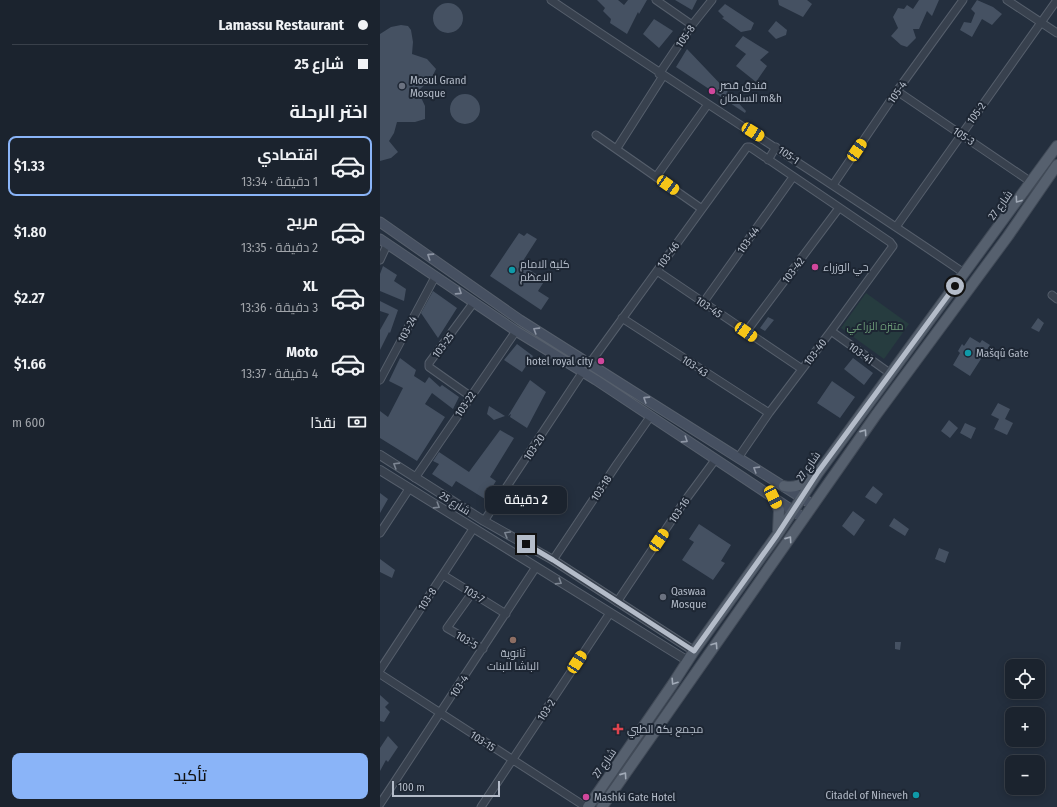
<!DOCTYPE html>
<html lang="ar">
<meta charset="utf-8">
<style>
:root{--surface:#1b232e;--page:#282f3a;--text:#f1f3f6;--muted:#a0a4aa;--line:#39404a;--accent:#8ab4f8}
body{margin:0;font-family:"Fira Sans Condensed",Cairo,sans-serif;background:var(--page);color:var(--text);direction:rtl;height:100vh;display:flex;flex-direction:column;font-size:15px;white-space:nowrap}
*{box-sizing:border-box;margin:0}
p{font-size:13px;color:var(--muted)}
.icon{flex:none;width:22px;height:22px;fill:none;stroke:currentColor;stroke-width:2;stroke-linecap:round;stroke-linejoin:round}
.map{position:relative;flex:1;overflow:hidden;direction:ltr}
.details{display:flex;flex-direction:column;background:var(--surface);width:380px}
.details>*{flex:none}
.top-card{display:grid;align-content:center;height:88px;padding:0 12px;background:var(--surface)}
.tools{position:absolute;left:625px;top:659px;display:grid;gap:8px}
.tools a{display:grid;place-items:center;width:40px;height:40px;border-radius:8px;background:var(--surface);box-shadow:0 2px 10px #0003,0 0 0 1px var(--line);font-size:20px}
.scale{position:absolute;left:12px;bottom:10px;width:108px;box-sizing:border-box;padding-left:4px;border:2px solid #b4bcc9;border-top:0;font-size:11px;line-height:14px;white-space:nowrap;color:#b4bcc9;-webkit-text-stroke:3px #1d2633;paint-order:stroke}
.end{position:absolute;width:18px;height:18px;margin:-9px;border:5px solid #b4bcc9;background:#111;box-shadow:0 0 0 2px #111}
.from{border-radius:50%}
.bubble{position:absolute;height:28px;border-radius:8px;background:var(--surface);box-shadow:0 2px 10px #0003,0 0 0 1px var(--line);font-size:13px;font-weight:600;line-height:28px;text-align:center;direction:rtl}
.car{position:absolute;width:12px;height:24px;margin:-12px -6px;border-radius:5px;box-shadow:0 0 3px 1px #0007;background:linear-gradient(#f5c518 24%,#345 0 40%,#f5c518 0 76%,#345 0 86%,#f5c518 0)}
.top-card b{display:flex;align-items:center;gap:14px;height:38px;font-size:15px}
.top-card b+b{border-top:1px solid var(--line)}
.top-card i{width:10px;height:10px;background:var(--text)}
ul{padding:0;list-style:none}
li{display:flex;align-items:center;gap:12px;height:60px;margin:0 8px 6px;padding:0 4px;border:2px solid transparent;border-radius:8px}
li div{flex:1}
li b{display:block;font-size:15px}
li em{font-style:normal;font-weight:600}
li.current{border-color:var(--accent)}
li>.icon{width:36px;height:36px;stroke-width:1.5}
h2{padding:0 12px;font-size:18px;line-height:48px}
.pay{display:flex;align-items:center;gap:10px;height:44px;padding:0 12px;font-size:15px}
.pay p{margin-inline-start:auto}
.cta{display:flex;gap:8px;margin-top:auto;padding:8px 12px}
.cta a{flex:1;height:46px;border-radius:8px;background:var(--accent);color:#111;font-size:16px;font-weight:600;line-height:46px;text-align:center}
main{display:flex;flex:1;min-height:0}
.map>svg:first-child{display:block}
.green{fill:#263c3f}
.building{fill:#455162}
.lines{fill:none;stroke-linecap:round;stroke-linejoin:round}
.minor-casing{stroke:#565f6c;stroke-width:9}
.tertiary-casing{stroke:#565f6c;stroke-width:10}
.secondary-casing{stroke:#565f6c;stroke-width:11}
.primary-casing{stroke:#414a57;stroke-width:12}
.minor{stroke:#38414e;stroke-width:7}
.tertiary{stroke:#38414e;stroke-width:8}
.secondary{stroke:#465061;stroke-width:9}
.primary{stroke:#56606e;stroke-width:10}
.oneway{stroke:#a1aab7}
.oneway2{stroke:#8e96a5}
.oneway3{stroke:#7c8592}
.route{stroke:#b4bcc9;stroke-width:5}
.worship-dot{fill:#6b7280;stroke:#1d2633;stroke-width:1.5}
.hotel-dot{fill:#d1479c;stroke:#1d2633;stroke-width:1.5}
.culture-dot{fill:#0f9aa8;stroke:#1d2633;stroke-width:1.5}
.education-dot{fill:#8d6e63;stroke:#1d2633;stroke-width:1.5}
.health-dot{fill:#e0444e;stroke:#1d2633;stroke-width:1.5}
.labels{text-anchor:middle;stroke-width:4;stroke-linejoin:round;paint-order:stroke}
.street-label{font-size:11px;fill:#b4bcc9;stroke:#1d2633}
.poi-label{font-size:11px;fill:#b4bcc9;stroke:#1d2633;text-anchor:start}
.park-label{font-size:11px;fill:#6b9a76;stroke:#1d2633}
</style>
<main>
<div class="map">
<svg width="677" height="807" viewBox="0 0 677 807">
<rect width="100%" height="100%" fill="#242f3e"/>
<path class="green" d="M486,293L529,324L504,359L461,328Z"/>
<path class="building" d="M217,0H238L244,5L248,0H267L259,14L258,12L247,34L230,23L231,19L223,11L225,8Z
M295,0H317L312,10Z
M398,0H427L432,4L423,17L399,5Z
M539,0H559L552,16L547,11L539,29H533L536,38L527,47L521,45L511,36L518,28L513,17L518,8L524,9L527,5L533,9Z
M597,0L613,7L622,14L612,25L602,19L592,37L580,30L584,22L591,23L595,13L591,9Z
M53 18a15 15 0 1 1 30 0a15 15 0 1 1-30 0Z
M345,4L374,23L371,30L361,32L342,18L344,17L338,11Z
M274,19L293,31L279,48L263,34Z
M396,21L407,30L406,35L396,39L388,31Z
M21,25L28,26L31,30L33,42L32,54L47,59L56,69L51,79L38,91L45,106V119L35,122H17L14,133L9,141L18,152L11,158L0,161V34L11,27Z
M363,36L389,52L380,60L387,66L376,82L356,66L366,54L355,46Z
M307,49L366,111L365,113L296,67Z
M70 109a15 15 0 1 1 30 0a15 15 0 1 1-30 0Z
M139,233L144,236L147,233L157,239L141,264L165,280L158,291L169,298L161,310L110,276Z
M3,266L17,275L14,281L26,289L24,301L0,291V274Z
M53,291L77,308L58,338L41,313Z
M0,301L18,310L10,333L9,332L0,350V330L9,314L0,311Z
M388,317L394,320L385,331L380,328Z
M658,318L664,323L659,332L651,328Z
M590,337L600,343L602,340L610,345L590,376L573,365L580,353L578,351L582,344L584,346Z
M137,344L153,356L142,372L124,360Z
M20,358L36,370L34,376L45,383L49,377L60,387L62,385L79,397L73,409L52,393L45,404L65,417L37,461L0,438V411L8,417L23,388L9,381Z
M473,358L493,373L484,385L464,369Z
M150,380L166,392L147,428L130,417L131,414L128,416Z
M452,381L475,397L460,418L437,403Z
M618,403L630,409L625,419L633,423L627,435L614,429L619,419L611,415Z
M109,406L125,416L114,420L107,414Z
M569,420L578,428L570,438L561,431Z
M585,423L596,428L591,439L580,433Z
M120,430L134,438L110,477L116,481L105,499L76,481L72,487L52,474L59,464L53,461L59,452L89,472Z
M493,486L503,494L496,504L485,497Z
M0,493L8,499L0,513Z
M473,511L485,520L474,536L462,526Z
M514,518L529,529L525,536L509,526Z
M319,524L351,545L341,561L345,563L333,580L302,560L314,542L309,539Z
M559,548L569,552L565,563L555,559Z
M0,559L15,570L12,578L0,572Z
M515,642H521L520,650L515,649Z
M0,695L9,703L5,707L10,712L4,722L0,721Z
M8,736L18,747L8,762L6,760L0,771V748Z"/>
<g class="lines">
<defs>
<path id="minor" d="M171,0C308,93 448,180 584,273
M276,0L312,25
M627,0L677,33
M279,74L312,25L332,0
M517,91L651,182
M216,135L322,209
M237,148L283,76
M388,160L396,147
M276,177L328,104
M453,185L517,91L583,0
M516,227L677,0
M0,260L7,245
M277,271L422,369
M672,295L677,299
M323,303L413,177
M242,318L389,413
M451,331L511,374
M366,332L459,208
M210,363L367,147H370L510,242L513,246L451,331L389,413L358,458
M0,380L55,277
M90,396L49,367V363L94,302
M35,478L136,331
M104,521L202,373
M0,533L29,489
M173,560L237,464L270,417
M63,575L126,614
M92,593L67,628L103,649
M237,602L304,502L335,460
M0,670L93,529
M0,674L206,807
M0,804L156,567
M101,807L230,613"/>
<path id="tertiary" d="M0,455L104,521L173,560L314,651
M0,470L308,661"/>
<path id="secondary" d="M0,222L140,320L433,505
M0,239L136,331L216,380L424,518"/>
<path id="primary" d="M404,486C417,489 423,483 433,476
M393,497L399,510L398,531
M208,807L292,685L314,651L397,535L438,473L677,146
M222,807L496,415L628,236L677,165"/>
</defs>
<use href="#minor" class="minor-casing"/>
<use href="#tertiary" class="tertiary-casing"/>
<use href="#secondary" class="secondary-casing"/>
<use href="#primary" class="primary-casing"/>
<use href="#minor" class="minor"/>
<use href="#tertiary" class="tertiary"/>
<use href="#secondary" class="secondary"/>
<use href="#primary" class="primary"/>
</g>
<defs><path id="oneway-chevron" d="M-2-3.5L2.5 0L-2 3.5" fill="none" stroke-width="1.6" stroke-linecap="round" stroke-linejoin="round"/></defs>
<g class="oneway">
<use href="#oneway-chevron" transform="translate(638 200) rotate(126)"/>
<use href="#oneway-chevron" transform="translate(484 432) rotate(-55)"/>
<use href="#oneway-chevron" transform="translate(409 539) rotate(-55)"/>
<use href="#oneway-chevron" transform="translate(335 645) rotate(-56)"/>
<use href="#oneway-chevron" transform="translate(294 682) rotate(123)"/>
<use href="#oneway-chevron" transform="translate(244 775) rotate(-55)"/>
</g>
<g class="oneway2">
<use href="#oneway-chevron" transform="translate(50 256) rotate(-147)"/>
<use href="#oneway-chevron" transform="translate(79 292) rotate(33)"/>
<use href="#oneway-chevron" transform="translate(156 330) rotate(-148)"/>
<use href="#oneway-chevron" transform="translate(266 399) rotate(-147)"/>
<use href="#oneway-chevron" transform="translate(305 440) rotate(33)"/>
<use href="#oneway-chevron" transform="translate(376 469) rotate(-148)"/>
</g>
<g class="oneway3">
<use href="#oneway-chevron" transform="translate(16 465) rotate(-148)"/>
<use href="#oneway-chevron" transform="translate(57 506) rotate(32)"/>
<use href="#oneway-chevron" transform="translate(127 534) rotate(-150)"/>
<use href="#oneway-chevron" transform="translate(179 582) rotate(32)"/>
</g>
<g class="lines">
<path class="route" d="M146,544L173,560L314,651L397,535L438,472L575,286"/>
</g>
<g class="worship-dot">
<circle cx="22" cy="86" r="4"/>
<circle cx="283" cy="597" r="4"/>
</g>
<g class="hotel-dot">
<circle cx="332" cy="91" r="4"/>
<circle cx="435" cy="267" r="4"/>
<circle cx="221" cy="361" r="4"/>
<circle cx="206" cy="797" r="4"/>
</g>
<g class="culture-dot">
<circle cx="132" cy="270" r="4"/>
<circle cx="588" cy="353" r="4"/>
<circle cx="536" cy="795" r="4"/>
</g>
<circle class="education-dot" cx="133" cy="640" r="4"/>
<path class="health-dot" d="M236 723h4v4h4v4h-4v4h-4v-4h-4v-4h4z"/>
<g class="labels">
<g class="street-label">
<text transform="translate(305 36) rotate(-55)" y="4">105-8</text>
<text transform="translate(517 92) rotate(-55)" y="4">105-4</text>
<text transform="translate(596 113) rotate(-54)" y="4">105-2</text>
<text transform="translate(584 136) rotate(34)" y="4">105-3</text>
<text transform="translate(409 155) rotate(34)" y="4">105-1</text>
<text transform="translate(620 205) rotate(-54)" y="4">شارع 27</text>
<text transform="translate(368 240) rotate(-55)" y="4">103-44</text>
<text transform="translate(288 255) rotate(-54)" y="4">103-46</text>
<text transform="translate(413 270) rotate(-53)" y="4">103-42</text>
<text transform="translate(329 307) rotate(34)" y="4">103-45</text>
<text transform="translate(27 329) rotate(-62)" y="4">103-24</text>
<text transform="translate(63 345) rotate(-53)" y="4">103-25</text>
<text transform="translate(435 352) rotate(-53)" y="4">103-40</text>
<text transform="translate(481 353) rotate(36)" y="4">103-41</text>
<text transform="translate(315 366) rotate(33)" y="4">103-43</text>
<text transform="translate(85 404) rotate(-56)" y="4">103-22</text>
<text transform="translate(154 447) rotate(-56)" y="4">103-20</text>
<text transform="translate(428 466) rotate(-55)" y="4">شارع 27</text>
<text transform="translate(221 488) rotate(-57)" y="4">103-18</text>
<text transform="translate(75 503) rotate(32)" y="4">شارع 25</text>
<text transform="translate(299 510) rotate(-56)" y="4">103-16</text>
<text transform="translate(94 594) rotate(32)" y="4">103-7</text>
<text transform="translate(47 599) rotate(-57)" y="4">103-8</text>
<text transform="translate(87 640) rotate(31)" y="4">103-5</text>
<text transform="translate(79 686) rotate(-57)" y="4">103-4</text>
<text transform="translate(166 710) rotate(-57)" y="4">103-2</text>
<text transform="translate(103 741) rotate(33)" y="4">103-15</text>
<text transform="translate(224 763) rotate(-55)" y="4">شارع 27</text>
</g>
<g class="poi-label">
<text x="30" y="84">Mosul Grand<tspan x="30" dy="13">Mosque</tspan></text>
<text x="340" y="89">فندق قصر<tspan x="340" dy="13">السلطان m&amp;h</tspan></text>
<text x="140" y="268">كلية الامام<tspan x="140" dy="13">الاعظم</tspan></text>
<text x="443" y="271">حي الوزراء</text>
<text x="596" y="357">Mašqû Gate</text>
<text x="213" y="365" text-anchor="end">hotel royal city</text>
<text x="291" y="595">Qaswaa<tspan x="291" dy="13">Mosque</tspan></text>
<text x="133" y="657" text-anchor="middle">ثانوية<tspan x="133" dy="13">الباشا للبنات</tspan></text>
<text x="247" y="733">مجمع بكة الطبي</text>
<text x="528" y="799" text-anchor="end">Citadel of Nineveh</text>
<text x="214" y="801">Mashki Gate Hotel</text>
</g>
<g class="park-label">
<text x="495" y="330">متنزه الزراعي</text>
</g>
</g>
</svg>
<div class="tools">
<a><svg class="icon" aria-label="locate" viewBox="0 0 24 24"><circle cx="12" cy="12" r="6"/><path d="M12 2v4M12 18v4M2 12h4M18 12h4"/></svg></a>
<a>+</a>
<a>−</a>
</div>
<div class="scale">100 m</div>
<i class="end from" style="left:575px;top:286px"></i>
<i class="end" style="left:146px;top:544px"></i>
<div class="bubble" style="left:105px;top:486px;width:82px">2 دقيقة</div>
<i class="car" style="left:373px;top:132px;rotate:122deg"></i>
<i class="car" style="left:477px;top:150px;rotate:34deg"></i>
<i class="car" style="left:288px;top:185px;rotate:125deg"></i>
<i class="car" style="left:366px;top:332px;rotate:124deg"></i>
<i class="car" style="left:393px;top:497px;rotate:154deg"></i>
<i class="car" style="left:279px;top:540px;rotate:34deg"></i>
<i class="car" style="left:197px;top:662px;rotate:33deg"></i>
</div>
<section class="details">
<div class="top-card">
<b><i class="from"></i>Lamassu Restaurant</b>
<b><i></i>شارع 25</b>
</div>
<h2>اختر الرحلة</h2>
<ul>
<li class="current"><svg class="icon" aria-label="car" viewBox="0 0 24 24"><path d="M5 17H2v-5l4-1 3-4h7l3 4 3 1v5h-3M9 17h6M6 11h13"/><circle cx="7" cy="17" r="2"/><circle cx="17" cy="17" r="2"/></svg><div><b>اقتصادي</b><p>1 دقيقة · 13:34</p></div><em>$1.33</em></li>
<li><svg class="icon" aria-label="car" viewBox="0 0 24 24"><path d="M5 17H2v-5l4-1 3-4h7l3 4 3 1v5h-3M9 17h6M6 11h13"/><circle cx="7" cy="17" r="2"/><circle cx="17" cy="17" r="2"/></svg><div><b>مريح</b><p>2 دقيقة · 13:35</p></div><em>$1.80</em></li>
<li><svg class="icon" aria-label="car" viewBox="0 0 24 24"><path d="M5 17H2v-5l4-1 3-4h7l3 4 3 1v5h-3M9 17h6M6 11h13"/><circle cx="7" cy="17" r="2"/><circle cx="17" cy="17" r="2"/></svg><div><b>XL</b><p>3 دقيقة · 13:36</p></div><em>$2.27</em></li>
<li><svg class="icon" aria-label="car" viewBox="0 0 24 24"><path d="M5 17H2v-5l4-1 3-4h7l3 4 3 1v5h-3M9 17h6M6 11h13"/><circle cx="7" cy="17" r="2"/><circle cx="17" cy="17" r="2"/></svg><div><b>Moto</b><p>4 دقيقة · 13:37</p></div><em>$1.66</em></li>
</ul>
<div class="pay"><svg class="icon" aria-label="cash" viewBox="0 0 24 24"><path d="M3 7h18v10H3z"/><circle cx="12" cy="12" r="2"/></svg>نقدًا<p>600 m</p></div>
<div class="cta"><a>تأكيد</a></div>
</section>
</main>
